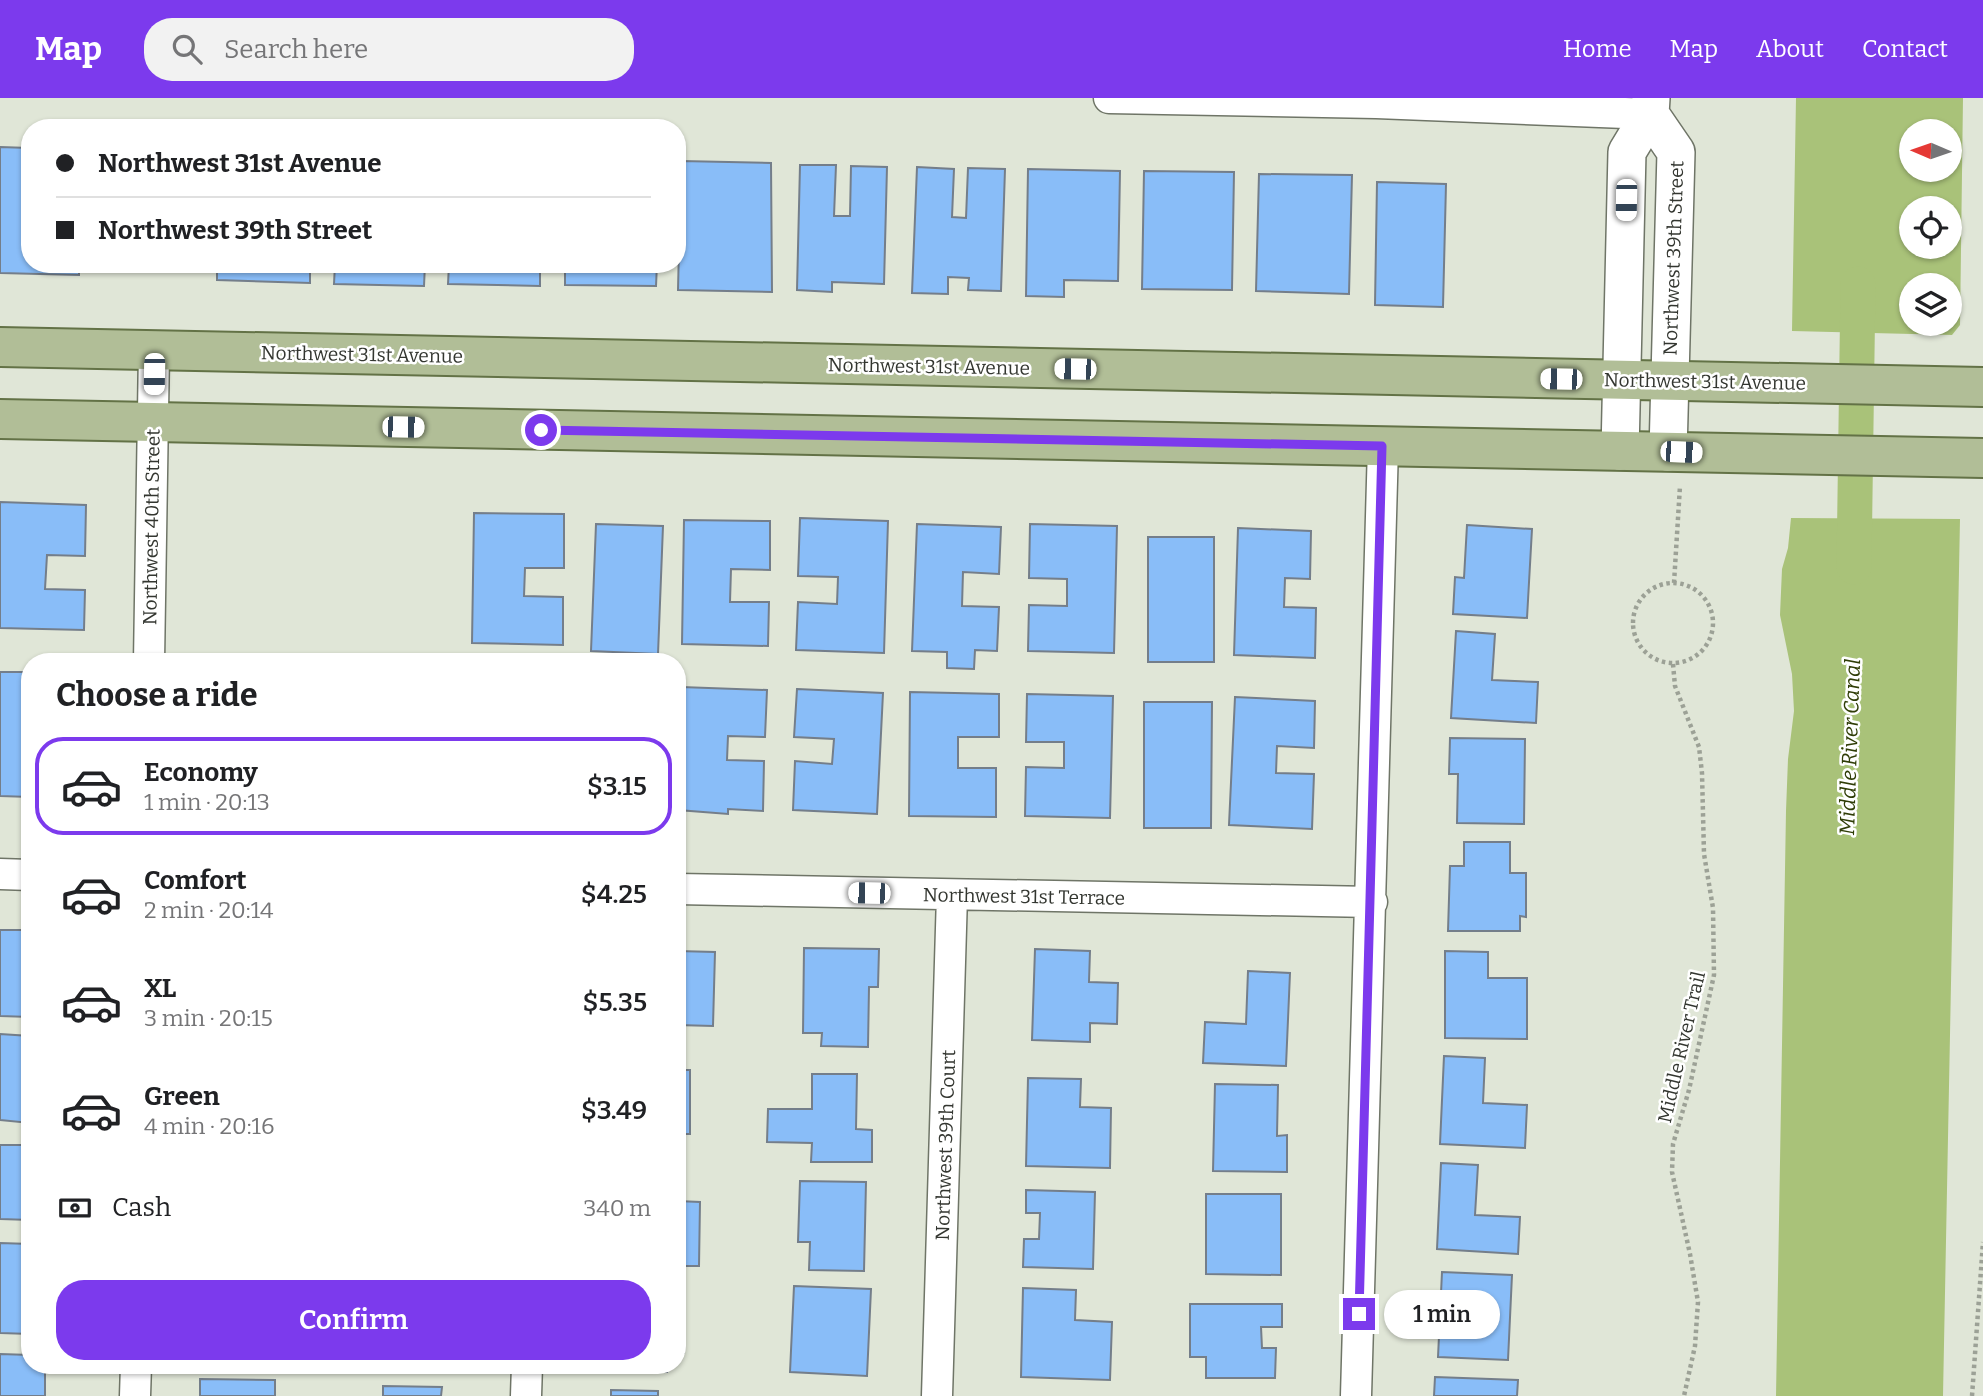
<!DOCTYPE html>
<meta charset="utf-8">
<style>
:root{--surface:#fff;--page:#f2f2f2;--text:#202124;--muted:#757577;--line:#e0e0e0;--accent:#7c3aed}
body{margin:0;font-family:Bitter,serif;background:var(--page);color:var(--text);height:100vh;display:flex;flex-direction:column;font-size:26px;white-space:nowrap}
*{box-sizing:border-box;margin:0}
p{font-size:23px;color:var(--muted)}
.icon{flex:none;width:38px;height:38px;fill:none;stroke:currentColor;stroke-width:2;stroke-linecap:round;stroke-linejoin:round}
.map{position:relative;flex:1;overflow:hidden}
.panel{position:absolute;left:21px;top:555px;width:665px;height:721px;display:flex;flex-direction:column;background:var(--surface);border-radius:28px;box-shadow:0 2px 5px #0004}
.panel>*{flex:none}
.hud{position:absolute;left:21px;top:21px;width:665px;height:154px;border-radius:28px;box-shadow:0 2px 5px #0004;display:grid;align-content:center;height:154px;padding:0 35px;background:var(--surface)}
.needle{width:46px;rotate:272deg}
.buttons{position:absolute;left:1899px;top:21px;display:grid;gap:14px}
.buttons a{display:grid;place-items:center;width:63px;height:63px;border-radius:50%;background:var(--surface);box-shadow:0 2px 5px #0004;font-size:35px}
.end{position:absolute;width:32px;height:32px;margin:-16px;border:9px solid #7c3aed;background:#fff;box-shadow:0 0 0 4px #fff}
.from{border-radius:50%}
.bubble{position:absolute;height:49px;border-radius:24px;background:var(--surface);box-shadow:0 2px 5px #0004;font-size:23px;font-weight:600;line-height:49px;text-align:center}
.car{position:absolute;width:21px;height:42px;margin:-21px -10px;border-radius:9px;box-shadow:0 0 5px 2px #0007;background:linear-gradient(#fff 24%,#345 0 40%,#fff 0 76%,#345 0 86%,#fff 0)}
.hud b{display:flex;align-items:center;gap:24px;height:66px;font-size:26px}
.hud b+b{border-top:2px solid var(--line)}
.hud i{width:18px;height:18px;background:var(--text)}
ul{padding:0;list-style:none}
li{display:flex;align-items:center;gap:21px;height:98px;margin:0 14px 10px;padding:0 21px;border:4px solid transparent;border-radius:28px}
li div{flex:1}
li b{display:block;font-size:26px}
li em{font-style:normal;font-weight:600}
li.active{border-color:var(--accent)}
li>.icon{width:63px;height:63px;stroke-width:1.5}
h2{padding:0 35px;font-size:32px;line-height:84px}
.pay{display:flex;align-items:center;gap:18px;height:77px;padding:0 35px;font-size:26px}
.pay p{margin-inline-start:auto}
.button{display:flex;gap:14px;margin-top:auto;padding:14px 35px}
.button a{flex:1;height:80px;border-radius:28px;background:var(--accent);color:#fff;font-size:28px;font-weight:600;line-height:80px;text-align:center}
header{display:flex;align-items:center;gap:42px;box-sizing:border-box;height:98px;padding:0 35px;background:var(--accent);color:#fff}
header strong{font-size:33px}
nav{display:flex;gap:38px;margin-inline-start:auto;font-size:24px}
.search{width:490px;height:63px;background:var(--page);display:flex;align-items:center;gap:18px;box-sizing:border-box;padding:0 24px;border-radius:28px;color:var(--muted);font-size:26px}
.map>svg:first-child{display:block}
.water{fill:#a9c279;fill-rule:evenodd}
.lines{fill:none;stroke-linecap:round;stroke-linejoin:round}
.canal{stroke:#a9c279;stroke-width:35}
.building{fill:#89bdf8;stroke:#747e8a;stroke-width:2}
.minor-casing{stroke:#6f7567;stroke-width:33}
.tertiary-casing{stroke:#6f7567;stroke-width:40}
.primary-casing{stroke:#637246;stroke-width:42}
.path{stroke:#9ca196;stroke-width:4.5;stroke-dasharray:3.5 3.5;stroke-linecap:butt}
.minor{stroke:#fff;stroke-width:30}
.tertiary{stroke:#fff;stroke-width:37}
.primary{stroke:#b1be97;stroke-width:38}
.route{stroke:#7c3aed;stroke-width:9}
.labels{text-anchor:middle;stroke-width:5;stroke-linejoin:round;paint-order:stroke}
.street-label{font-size:19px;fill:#333630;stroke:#fff}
.water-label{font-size:21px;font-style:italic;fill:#2f3d06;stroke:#fff}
</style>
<header>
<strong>Map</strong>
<div class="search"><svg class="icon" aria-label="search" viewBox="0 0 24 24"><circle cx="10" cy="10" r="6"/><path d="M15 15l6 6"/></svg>Search here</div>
<nav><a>Home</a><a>Map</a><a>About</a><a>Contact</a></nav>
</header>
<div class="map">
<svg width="1983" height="1298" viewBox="0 0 1983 1298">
<rect width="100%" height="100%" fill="#e0e6d7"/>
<path class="water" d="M1796,0H1963L1960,227L1952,237L1792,233ZM1911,33H1950V72H1911ZM1911,110H1950V149H1911ZM1911,187H1950V226H1911Z
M1791,420L1960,421L1943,1298H1776L1786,713L1788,661L1794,613L1792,576L1780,517L1782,471L1788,450Z"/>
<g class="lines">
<path class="canal" d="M1854,469L1858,186"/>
</g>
<path class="building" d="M0,49L29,50L30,166H79V177L0,175Z
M681,63L771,65L772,194L678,192Z
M800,67H836L834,118H850L851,68L887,69L884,186L832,184V194L797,192Z
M917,69L954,71L952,119L966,120L968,70L1005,71L1001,193L968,192L969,180L948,179V196L912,195Z
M1028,71L1120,73L1118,183L1064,182V199L1026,198Z
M1144,73L1234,74L1232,192L1142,191Z
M1259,76L1352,77L1349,196L1256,193Z
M1377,84L1446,86L1443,209L1375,207Z
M132,166H195V168Z
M217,166H310V185L217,182Z
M335,166H425L424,188L334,186Z
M449,166H540V188L448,186Z
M565,166H657L656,188L565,187Z
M0,404L86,407L85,458L47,457L45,491L85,492L84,532L0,530Z
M474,415L564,416V470H525L524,498L563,499V547L472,545Z
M800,420L888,423L884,555L796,552L798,504L837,506L838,479L798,478Z
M684,422L770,423V472L731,471L730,504H769L768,548L682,546Z
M596,426L663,428L658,556L591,553Z
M917,426L1001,429L999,476L963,474L962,508L999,509L997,553L975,552L974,571L947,570V554L912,553Z
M1030,426L1117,428L1114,555L1028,553L1029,507L1067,508V481L1029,480Z
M1467,427L1532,431L1527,520L1453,516L1455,479L1464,480Z
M1238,430L1311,433L1310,481L1285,480L1284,509L1316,510L1315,560L1234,557Z
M1148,439H1214V564H1148Z
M1456,533L1495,536L1492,582L1538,584L1536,625L1451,620Z
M0,574H30V699L0,698Z
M681,589L767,592L765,639L728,638L727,662L764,663L763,713L728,711V716L678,712Z
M797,591L883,595L877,716L793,712L795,663L832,666L834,641L794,639Z
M910,594L999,596V639H958V670H996V719L909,718Z
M1027,596L1113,598L1110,720L1025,718L1026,669L1064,670V644H1026Z
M1235,599L1315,603L1314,650L1277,648L1276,675L1314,676L1312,731L1229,727Z
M1144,604H1212L1211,730H1144Z
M1450,640L1525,641L1524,726L1457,725L1458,676H1449Z
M1464,744H1510V775H1526V819L1520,818V833H1448L1450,768H1464Z
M0,832H30V919L0,918Z
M804,850L879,851L878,889H869L868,949L821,948L822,935H803Z
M1035,851L1090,853L1089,884L1118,885L1117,926L1090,925V944L1032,942Z
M677,853L715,854L713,928L677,927Z
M1445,853L1488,854V880H1527V941L1445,940Z
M1248,873L1290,875L1286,968L1203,965L1205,924L1246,926Z
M0,936L30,938V1025L0,1022Z
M1444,958L1485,960L1483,1005L1527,1007L1525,1050L1440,1046Z
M677,972H690V1036H678V1063Z
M812,976H857L856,1031L872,1032V1064H811L812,1045L767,1044L768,1011H812Z
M1028,980L1081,981L1080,1009L1111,1010L1110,1070L1026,1068Z
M1215,986L1278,987L1277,1038L1287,1037V1074L1213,1073Z
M0,1047H30V1122L0,1121Z
M1441,1065L1478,1067L1475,1117L1520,1119L1518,1156L1437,1151Z
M800,1083L866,1084L864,1173L809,1172L810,1144H798Z
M1026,1092L1095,1094L1093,1171L1023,1169L1024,1141H1039L1040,1115H1026Z
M1206,1096H1281V1177L1206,1176Z
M677,1103L700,1104L699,1168H677Z
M0,1145L30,1146V1236L0,1235Z
M1442,1174L1512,1177L1508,1262L1438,1259Z
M677,1187H685L684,1255H677Z
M794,1188L871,1191L867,1278L790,1274Z
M1023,1190L1076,1192L1075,1222L1112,1224L1110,1282L1021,1279Z
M1190,1206H1282V1229H1261L1262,1250H1276L1275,1280H1206V1259H1190Z
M0,1256L30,1257V1267H45V1298H0Z
M397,1267H447V1271L397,1270Z
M621,1267H667V1274L621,1273Z
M1435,1279L1518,1282L1517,1298H1434Z
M200,1281L275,1282V1298H200Z
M383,1288L442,1289L441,1298H383Z
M611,1292L658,1293V1298H611Z"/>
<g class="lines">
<defs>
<path id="minor" d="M1109,0L1376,5L1650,16
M149,564L154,252
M0,776L30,777
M677,791L1372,804
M135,1298L136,1267
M526,1298L527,1267
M937,1298L952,797
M1356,1298L1383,348"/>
<path id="tertiary" d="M1650,16L1676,54L1668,354
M1620,353L1627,54L1650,16L1651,0"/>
<path id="primary" d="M0,249L1983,289
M0,321L1983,360"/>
</defs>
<use href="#minor" class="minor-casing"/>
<use href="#tertiary" class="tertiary-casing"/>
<use href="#primary" class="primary-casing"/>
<path class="path" d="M1674,485L1680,388
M1633 525a40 40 0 1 1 80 0a40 40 0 1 1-80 0Z
M1673,566L1675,588L1699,649L1702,675L1704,756L1713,810L1714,877L1689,992L1673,1046L1672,1074L1690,1156L1698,1204L1695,1248L1684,1298
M1972,1298L1983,1144"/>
<use href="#minor" class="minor"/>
<use href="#tertiary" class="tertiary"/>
<use href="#primary" class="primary"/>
</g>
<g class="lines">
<path class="route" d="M541,332L1382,348L1359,1216"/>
</g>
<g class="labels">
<g class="street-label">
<text transform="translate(1673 160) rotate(-88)" y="7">Northwest 39th Street</text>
<text transform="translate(362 256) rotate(1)" y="7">Northwest 31st Avenue</text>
<text transform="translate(929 268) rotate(1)" y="7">Northwest 31st Avenue</text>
<text transform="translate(1705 283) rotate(1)" y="7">Northwest 31st Avenue</text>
<text transform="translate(151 429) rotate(-89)" y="7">Northwest 40th Street</text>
<text transform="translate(1024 798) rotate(1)" y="7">Northwest 31st Terrace</text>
<text transform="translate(1681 949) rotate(-77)" y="7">Middle River Trail</text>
<text transform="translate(945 1047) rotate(-88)" y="7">Northwest 39th Court</text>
</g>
<g class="water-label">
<text transform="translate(1850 649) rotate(-88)" y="7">Middle River Canal</text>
</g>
</g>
</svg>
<div class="buttons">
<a><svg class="needle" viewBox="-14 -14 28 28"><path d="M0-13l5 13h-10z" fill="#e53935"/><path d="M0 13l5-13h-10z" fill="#757577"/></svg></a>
<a><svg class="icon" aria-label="locate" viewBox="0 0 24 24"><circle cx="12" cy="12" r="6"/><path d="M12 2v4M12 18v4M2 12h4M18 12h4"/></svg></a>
<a><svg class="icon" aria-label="layers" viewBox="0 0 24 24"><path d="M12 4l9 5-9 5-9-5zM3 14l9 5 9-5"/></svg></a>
</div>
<i class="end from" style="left:541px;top:332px"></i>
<i class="end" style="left:1359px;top:1216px"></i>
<div class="bubble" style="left:1384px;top:1192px;width:116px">1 min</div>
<i class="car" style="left:1626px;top:102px;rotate:181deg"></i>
<i class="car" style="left:1075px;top:271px;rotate:271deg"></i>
<i class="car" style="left:154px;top:276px;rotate:181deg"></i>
<i class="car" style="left:1561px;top:281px;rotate:271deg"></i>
<i class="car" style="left:403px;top:329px;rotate:91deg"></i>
<i class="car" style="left:1681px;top:354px;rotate:92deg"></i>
<i class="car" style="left:869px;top:795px;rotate:271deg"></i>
<div class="hud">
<b><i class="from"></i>Northwest 31st Avenue</b>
<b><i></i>Northwest 39th Street</b>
</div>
<section class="panel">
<h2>Choose a ride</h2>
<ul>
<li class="active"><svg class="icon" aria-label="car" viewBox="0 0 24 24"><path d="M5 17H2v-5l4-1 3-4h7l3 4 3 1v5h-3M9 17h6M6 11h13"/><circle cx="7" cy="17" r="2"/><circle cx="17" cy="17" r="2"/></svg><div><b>Economy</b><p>1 min · 20:13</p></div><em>$3.15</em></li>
<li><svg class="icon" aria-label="car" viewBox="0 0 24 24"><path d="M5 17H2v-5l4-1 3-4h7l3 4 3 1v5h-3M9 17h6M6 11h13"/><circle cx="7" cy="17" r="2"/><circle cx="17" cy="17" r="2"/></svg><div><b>Comfort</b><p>2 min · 20:14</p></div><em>$4.25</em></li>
<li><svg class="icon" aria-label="car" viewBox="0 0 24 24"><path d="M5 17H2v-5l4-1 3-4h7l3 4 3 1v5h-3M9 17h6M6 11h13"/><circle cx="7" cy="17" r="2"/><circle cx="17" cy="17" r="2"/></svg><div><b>XL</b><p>3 min · 20:15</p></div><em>$5.35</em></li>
<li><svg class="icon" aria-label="car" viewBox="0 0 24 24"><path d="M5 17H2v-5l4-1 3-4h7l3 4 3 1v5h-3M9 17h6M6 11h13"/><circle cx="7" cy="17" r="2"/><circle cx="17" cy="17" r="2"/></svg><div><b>Green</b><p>4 min · 20:16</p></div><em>$3.49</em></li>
</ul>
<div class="pay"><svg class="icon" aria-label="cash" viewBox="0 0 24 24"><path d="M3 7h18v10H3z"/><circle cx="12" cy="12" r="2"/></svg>Cash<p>340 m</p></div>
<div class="button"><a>Confirm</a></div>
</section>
</div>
